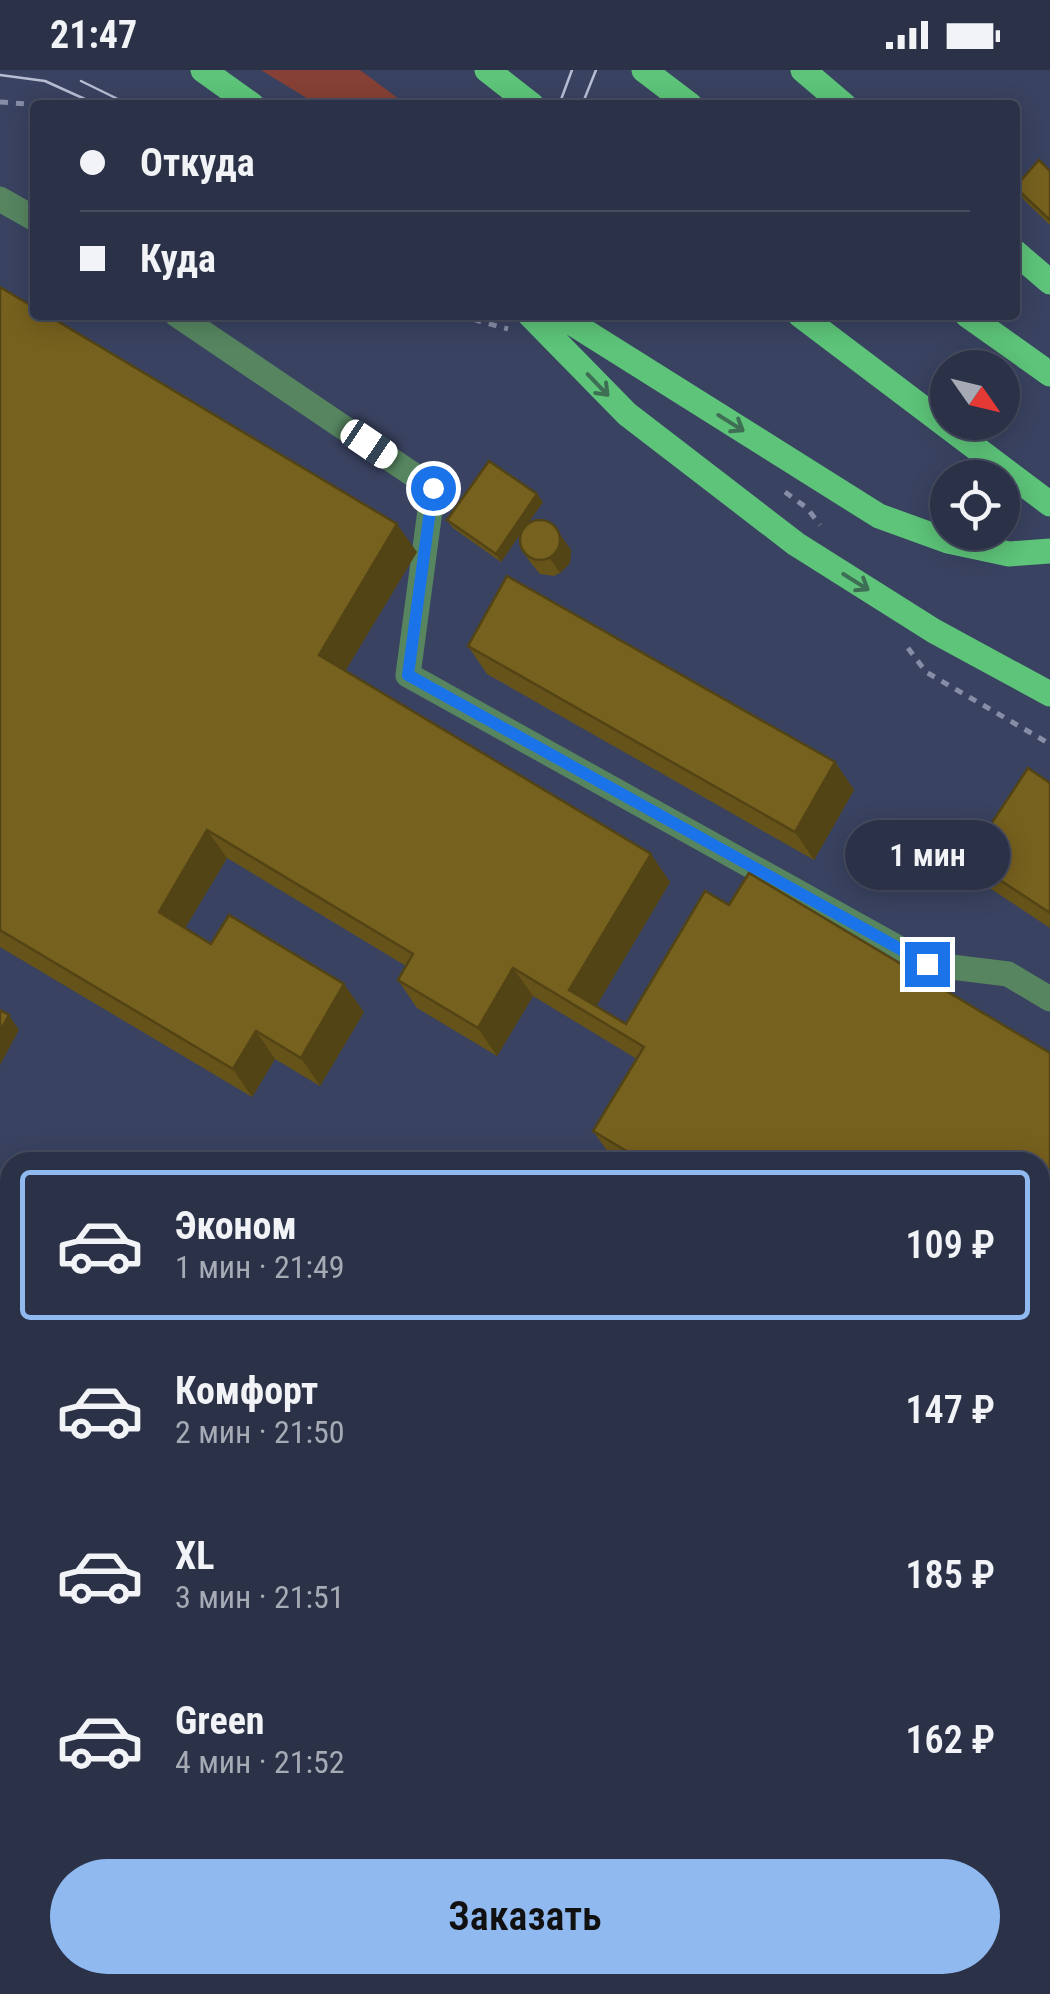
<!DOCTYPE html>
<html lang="ru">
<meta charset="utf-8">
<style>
:root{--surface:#2b3248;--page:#333a4f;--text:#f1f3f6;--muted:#a6aab4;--line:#474d60;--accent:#90b9f0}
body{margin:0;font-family:"Roboto Condensed",sans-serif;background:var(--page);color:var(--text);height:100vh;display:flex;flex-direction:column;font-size:38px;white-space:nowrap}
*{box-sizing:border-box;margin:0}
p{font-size:32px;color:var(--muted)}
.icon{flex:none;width:55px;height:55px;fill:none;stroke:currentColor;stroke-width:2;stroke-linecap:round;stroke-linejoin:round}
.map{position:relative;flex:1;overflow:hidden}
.side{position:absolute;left:0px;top:1082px;width:1050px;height:842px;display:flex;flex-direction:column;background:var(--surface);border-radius:30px 30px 0 0;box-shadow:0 5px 25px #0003,0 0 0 2px var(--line)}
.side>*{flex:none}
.hud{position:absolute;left:30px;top:30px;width:990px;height:220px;border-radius:10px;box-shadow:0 5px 25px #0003,0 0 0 2px var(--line);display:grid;align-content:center;height:220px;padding:0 50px;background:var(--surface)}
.needle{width:65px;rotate:124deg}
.fabs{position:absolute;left:930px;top:280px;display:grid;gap:20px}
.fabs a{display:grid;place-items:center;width:90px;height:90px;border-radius:50%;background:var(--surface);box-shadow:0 5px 25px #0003,0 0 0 2px var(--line);font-size:50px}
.end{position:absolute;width:45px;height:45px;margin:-22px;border:12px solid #1a73e8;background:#fff;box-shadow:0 0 0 5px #fff}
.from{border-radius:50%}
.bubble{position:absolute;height:70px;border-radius:35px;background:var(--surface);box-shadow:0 5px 25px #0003,0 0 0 2px var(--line);font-size:32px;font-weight:600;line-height:70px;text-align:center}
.car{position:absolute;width:30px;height:60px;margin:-30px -15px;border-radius:12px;box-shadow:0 0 8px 2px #0007;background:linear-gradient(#fff 24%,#345 0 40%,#fff 0 76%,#345 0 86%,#fff 0)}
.hud b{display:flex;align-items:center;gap:35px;height:95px;font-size:38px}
.hud b+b{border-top:2px solid var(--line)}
.hud i{width:25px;height:25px;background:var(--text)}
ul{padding:18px 0 0;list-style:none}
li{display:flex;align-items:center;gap:30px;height:150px;margin:0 20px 15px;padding:0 30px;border:5px solid transparent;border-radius:10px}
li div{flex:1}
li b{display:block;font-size:38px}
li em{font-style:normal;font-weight:600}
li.active{border-color:var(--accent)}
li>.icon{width:90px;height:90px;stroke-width:1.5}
.button{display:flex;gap:20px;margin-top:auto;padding:20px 50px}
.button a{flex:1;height:115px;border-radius:60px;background:var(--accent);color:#111;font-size:40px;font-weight:600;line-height:115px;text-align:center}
.status{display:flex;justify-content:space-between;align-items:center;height:70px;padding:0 50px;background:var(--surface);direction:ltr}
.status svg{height:28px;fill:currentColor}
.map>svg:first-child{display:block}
.green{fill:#864035}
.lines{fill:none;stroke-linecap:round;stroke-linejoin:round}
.stream{stroke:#576294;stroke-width:9}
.path{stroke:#868ea7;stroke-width:5;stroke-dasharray:8 8;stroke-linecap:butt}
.minor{stroke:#568560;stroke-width:25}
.major{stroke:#5dc479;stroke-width:25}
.tram{stroke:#b7bed3;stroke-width:2.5}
.wall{fill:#66531a}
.shaded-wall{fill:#534415}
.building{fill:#77611e;stroke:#534415;stroke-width:2.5}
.oneway{stroke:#3e6f55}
.route{stroke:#1a73e8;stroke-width:12}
</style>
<div class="status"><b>21:47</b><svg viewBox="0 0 49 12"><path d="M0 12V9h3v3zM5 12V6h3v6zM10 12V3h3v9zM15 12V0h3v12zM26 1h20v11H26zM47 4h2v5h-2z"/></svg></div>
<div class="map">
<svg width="1050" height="1924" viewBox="0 0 1050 1924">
<rect width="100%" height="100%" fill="#394260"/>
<path class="green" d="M261,0H360L407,35H318Z
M0,1617L10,1620V1696L0,1703Z
M10,1703V1904L0,1901V1709Z
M46,1915H1009L1045,1924H75Z"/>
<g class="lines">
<path class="stream" d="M0,1913L35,1924"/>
<path class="path" d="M0,32L39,35
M458,245L508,259
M785,422L807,438L820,455
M908,578L926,602L1050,674
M0,1895L10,1898
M64,1915L93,1924"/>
<path class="minor" d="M0,129L35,149
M177,245L433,418L408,605L927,894L1008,904L1050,929
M0,1318L10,1321
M0,1512L10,1514
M0,1605L10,1608
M1040,1821L1050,1824
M1034,1915L1050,1920"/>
<path class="major" d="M203,0L252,35
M487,0L532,35
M644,0L690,35
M803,0L844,35
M1015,182L1050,212
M530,245L627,344L796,474L934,561L1050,624
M559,245L879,446L948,471L1009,484L1050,481
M800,245L1050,434
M967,245L1050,304
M0,1558L10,1561
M1040,1862L1050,1865"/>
<path class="tram" d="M0,5L45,11L98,35
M81,11L130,35
M559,35L572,0
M582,35L596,0"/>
</g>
<path class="wall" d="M1050,101V155L1025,131L1015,117Z
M0,217L417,482L345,601L670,812L596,936L626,954L729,835L1050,983V1299L1040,1293V1092H618L613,1089L593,1061L637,989L533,926L497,986L417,938L398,910L406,896L227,788L185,858L211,874L364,942L320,1016L275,989L252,1027L0,877Z
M543,432L526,455L552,453L571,480L570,493L560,503L554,506L540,504L531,493L520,478L519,465L501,492L453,458L447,450Z
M468,576L835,692L854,720L814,790L487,604Z
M1050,713V858L988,817L968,789Z
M10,1094V1202L0,1187V1124Z
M0,1204L10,1207V1280L0,1277Z
M0,1324L10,1338L3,1408L10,1410V1474L0,1471Z
M1040,1410L1050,1413V1523L1040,1520Z
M1040,1620L1050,1623V1769L1040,1766Z"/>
<path class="shaded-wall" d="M537,424L543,432L501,492L496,484Z
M397,454L417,482L338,613L319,585Z
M560,465L571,480L570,493L560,503L550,488Z
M835,692L854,720L814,790L795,762Z
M207,760L227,788L178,870L159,842Z
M651,784L670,812L591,945L569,920Z
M513,898L533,926L497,986L478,958Z
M344,914L364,942L320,1016L301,988Z
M9,945L19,960L0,995V961Z
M256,961L275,989L252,1027L233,999Z
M0,1324L10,1338V1383L0,1418Z"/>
<path class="building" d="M1039,90L1050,101V150L1015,117Z
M0,217L35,238V245H47L397,454L319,585L651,784L569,920L626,954L705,821L729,835L749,803L1050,983V1283L1040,1277V1092H645L593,1061L644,977L513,898L478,958L398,910L413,884L207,760L159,842L211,874L229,845L344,914L301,988L256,961L233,999L0,860Z
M489,391L537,424L496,484L447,450Z
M520 470a20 20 0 1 1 40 0a20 20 0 1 1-40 0Z
M507,506L835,692L795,762L468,576Z
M1028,698L1050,713V843L968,789Z
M0,940L9,945L0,961Z
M6,1093L10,1094V1177L0,1175V1124Z
M0,1204L10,1207V1257L0,1254Z
M0,1407L10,1410V1451L0,1448Z
M1040,1410L1050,1413V1500L1040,1498Z
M1040,1620L1050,1623V1752L1040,1749Z"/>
<defs><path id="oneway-shaft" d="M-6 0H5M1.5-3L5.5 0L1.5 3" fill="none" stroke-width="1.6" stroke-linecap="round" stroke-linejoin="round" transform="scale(2.5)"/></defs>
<g class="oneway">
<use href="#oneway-shaft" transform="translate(598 315) rotate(46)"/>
<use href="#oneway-shaft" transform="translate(731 353) rotate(32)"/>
<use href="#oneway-shaft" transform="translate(856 512) rotate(32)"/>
</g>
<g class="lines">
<path class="route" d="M433,418L408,605L927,894"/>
</g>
</svg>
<div class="fabs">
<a><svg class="needle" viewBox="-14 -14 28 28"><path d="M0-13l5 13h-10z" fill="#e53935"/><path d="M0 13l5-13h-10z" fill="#a6aab4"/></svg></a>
<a><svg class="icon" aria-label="locate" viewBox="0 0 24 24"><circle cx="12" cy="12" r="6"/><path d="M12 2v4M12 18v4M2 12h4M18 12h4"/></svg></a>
</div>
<i class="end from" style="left:433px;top:418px"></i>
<i class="end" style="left:927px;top:894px"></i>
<div class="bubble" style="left:845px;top:750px;width:165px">1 мин</div>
<i class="car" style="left:369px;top:374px;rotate:124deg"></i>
<div class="hud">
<b><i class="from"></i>Откуда</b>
<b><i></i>Куда</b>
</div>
<section class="side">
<ul>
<li class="active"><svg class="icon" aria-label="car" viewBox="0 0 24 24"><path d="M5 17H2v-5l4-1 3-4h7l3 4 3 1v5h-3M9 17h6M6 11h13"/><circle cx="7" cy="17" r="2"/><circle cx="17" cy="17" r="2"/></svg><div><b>Эконом</b><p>1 мин · 21:49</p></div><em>109 ₽</em></li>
<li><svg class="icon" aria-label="car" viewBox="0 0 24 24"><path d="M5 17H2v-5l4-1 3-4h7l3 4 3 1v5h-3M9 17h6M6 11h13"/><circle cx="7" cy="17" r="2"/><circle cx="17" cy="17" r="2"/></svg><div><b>Комфорт</b><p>2 мин · 21:50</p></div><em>147 ₽</em></li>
<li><svg class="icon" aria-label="car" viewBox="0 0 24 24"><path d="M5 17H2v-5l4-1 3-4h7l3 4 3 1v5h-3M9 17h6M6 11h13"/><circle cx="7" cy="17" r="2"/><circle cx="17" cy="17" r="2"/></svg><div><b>XL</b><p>3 мин · 21:51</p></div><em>185 ₽</em></li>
<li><svg class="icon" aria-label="car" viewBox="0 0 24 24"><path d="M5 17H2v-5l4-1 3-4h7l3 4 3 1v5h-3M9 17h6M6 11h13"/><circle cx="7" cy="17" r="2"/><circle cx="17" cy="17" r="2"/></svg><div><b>Green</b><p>4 мин · 21:52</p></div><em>162 ₽</em></li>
</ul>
<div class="button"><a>Заказать</a></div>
</section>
</div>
